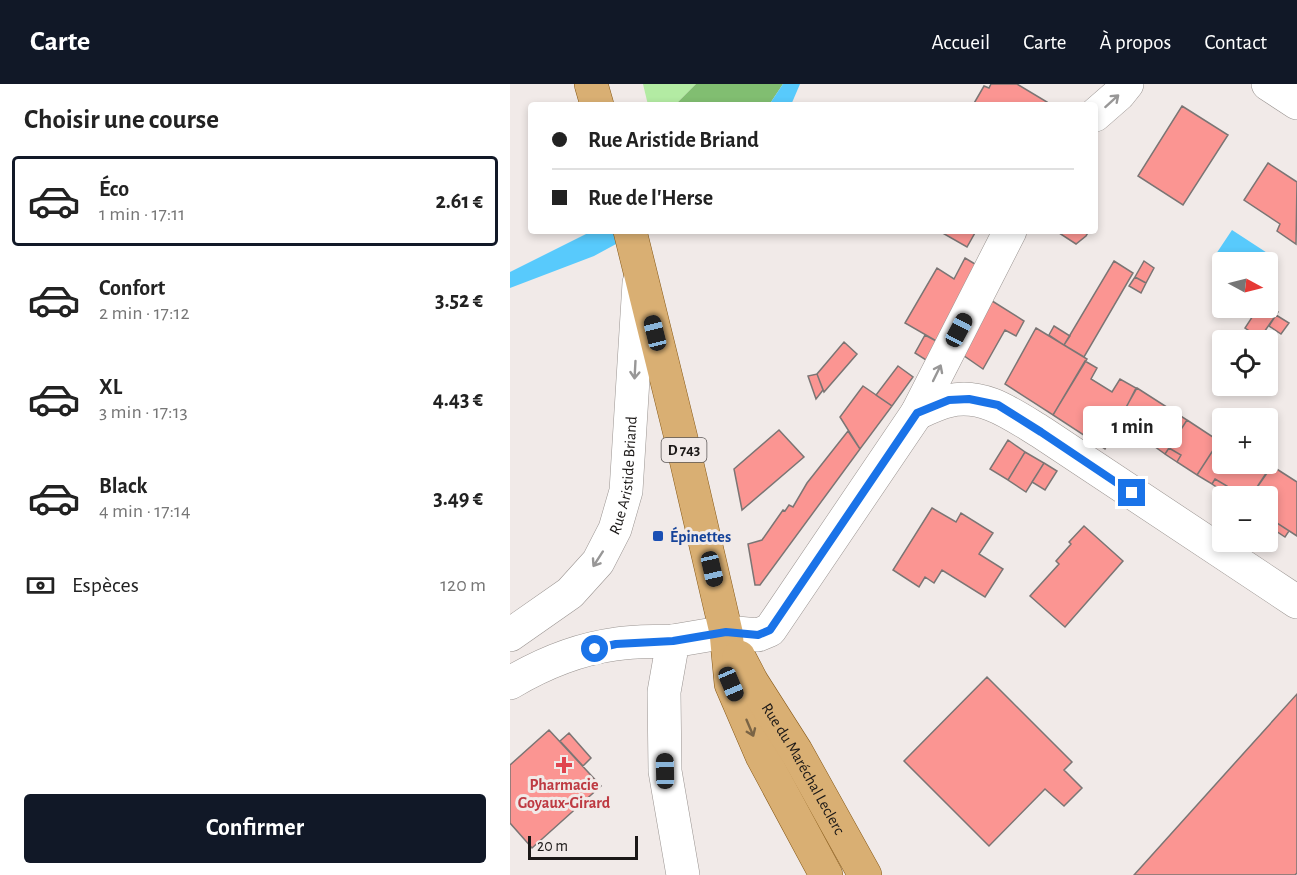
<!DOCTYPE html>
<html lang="fr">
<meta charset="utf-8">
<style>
:root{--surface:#fff;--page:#f6f6f6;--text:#222;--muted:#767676;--line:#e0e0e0;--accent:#111827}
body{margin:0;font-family:"Alegreya Sans",sans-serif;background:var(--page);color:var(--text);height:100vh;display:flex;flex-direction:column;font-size:22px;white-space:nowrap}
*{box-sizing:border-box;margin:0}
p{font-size:20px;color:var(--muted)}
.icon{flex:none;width:33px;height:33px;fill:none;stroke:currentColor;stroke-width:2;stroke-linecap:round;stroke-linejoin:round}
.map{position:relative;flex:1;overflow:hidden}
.side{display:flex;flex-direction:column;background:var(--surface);width:510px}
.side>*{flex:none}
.hud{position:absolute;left:18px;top:18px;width:570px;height:132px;border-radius:6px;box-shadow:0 3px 9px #0003;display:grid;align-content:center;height:132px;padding:0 24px;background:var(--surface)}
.needle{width:39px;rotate:97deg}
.controls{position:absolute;left:702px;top:168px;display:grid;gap:12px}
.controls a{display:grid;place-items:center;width:66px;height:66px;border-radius:6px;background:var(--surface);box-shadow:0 3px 9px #0003;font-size:30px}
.scale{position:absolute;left:18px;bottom:15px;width:110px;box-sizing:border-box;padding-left:6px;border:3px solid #1b1817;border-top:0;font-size:16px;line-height:21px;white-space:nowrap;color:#1b1817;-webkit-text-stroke:4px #f1eae8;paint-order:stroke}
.end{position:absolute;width:27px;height:27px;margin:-14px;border:8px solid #1a73e8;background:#fff;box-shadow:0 0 0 3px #fff}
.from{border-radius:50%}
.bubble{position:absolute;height:42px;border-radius:6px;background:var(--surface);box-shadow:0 3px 9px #0003;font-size:20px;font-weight:700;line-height:42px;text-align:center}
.car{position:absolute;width:18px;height:36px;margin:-18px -9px;border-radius:8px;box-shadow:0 0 4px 2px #0007;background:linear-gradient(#222 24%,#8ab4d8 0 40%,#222 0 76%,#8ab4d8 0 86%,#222 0)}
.hud b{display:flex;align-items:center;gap:21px;height:57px;font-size:22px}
.hud b+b{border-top:2px solid var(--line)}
.hud i{width:15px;height:15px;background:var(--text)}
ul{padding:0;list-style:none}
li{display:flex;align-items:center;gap:18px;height:90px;margin:0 12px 9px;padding:0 12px;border:3px solid transparent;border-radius:6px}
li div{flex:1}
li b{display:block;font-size:22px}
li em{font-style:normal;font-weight:700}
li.current{border-color:var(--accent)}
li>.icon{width:54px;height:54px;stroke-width:1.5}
h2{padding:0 24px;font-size:27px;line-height:72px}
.pay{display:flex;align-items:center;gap:15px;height:66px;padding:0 24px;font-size:22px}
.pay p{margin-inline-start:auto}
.action{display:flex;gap:12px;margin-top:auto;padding:12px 24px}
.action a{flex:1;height:69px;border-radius:6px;background:var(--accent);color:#fff;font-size:24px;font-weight:700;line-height:69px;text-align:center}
header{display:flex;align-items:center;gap:36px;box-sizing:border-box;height:84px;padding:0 30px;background:var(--accent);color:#fff}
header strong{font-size:28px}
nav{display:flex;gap:33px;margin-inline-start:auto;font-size:21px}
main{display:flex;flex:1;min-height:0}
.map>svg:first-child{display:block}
.green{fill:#b3eba3}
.forest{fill:#81be71}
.water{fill:#58cafc}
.building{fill:#fb9592;stroke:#7b7574;stroke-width:1.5}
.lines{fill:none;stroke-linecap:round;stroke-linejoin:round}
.minor-casing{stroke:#9a9491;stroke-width:34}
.primary-casing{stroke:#865816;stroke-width:34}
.minor{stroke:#fff;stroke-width:33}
.primary{stroke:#d9af73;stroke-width:33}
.oneway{stroke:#989797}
.oneway2{stroke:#7a6445}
.route{stroke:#1a73e8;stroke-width:8}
.transit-dot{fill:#1a4fb4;stroke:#f1eae8;stroke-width:2}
.health-dot{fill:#e0444e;stroke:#f1eae8;stroke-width:2}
.labels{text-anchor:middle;stroke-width:6;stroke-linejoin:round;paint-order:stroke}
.shield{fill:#f1eae8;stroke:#5b5756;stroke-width:1.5}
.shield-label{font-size:15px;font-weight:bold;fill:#1b1817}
.street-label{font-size:16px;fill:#1b1817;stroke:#f1eae8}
.transit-label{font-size:16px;font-weight:bold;fill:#164399;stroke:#f1eae8;text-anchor:start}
.health-label{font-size:16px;font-weight:bold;fill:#be3a42;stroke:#f1eae8}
</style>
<header>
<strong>Carte</strong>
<nav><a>Accueil</a><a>Carte</a><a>À propos</a><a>Contact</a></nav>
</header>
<main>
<section class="side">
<h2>Choisir une course</h2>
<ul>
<li class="current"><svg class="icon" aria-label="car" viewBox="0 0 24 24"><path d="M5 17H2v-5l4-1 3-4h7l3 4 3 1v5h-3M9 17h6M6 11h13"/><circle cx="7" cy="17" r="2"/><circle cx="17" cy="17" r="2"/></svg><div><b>Éco</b><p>1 min · 17:11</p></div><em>2.61 €</em></li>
<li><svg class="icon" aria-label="car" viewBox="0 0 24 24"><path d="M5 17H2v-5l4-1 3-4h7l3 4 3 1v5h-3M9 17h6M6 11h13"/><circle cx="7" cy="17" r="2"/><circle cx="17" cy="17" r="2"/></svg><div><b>Confort</b><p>2 min · 17:12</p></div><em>3.52 €</em></li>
<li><svg class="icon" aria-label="car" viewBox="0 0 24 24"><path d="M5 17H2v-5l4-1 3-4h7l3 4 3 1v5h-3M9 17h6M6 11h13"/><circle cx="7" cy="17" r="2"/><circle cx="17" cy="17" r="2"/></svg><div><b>XL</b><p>3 min · 17:13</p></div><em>4.43 €</em></li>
<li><svg class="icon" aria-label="car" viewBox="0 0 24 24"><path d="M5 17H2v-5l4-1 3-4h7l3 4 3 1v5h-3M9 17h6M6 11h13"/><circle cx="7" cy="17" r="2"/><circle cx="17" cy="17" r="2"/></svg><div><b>Black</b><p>4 min · 17:14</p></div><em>3.49 €</em></li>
</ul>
<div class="pay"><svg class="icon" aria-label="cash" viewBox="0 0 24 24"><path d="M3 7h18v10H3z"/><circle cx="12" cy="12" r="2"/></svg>Espèces<p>120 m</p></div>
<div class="action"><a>Confirmer</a></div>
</section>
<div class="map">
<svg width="787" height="791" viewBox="0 0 787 791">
<rect width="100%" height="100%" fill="#f1eae8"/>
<path class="green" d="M133,0H186L165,21H138Z"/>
<path class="forest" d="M186,0H273L259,21H165Z"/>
<path class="water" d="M273,0H290L281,21H259Z
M722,146L768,176L758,192V178H712V182L702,176Z
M82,147H130L84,172L0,204V188Z"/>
<path class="building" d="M481,0H507L537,18L535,21H463L474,2L479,4Z
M672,22L718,51L673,121L628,92Z
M758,79L787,98L786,160L767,147L770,140L734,116Z
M429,147H466L457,163Z
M546,147H579L576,152L566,160Z
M455,174L470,183L428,258L395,239L427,184L444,195Z
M604,177L623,189L574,273L554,261Z
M634,177L644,184L636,199L625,193Z
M625,193L636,199L631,209L619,202Z
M479,215L514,237L506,252L495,246L473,285L450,269Z
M758,222L768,228L750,254L735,244L748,224H758Z
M766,231L779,239L771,250L759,242Z
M544,242L560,252L554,261L539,251Z
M526,244L577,275L543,331L495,300Z
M415,251L428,258L416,276L405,269Z
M334,258L347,270L314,308L307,290Z
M575,277L587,284L581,295L602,308L610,295L626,304L595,365L543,331Z
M388,282L403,293L382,322L366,311Z
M307,290L313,306L306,315L298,292Z
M353,302L382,322L350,365L330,333Z
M627,304L677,336L659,364L648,357L644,362L607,339Z
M677,336L709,357L687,391L667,378L671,371L659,364Z
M269,346L294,373L232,426L224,385Z
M338,347L350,365L250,501H245L238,460L252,456L273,426L275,427L279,421L283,423L297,399Z
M498,356L515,368L498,396L480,385Z
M648,357L659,364L655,370L644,362Z
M709,357L712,359V380H744L757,388L741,412H721L714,408L717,402L705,395L702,400L687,391Z
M659,364L671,371L667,378L655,370Z
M515,368L534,379L516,408L498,396Z
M534,379L547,387L535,406L522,398Z
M762,382L787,398V452L764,437L760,443L758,441V412H741Z
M705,395L717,402L714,408L702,400Z
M422,424L446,438L451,429L483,449L469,470L493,485L475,513L432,486L424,499L415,493L409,503L383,486Z
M764,437L779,447L775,453L760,443Z
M574,442L613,477L555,543L520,512L549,480L546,477L561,460L559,458Z
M477,593L562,678L554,686L572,704L554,722L535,705L479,762L394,677Z
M787,610V789L785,791H624Z
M39,646L91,702L22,764L0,739V681Z
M59,649L81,674L73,682L50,657Z"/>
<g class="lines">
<defs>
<g id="minor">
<path d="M758,0L787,19"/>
<path d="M585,31L609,10L617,0"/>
<path d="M407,329C417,325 428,319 438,317C473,308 503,331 531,348L787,518"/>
<path id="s1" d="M0,551L60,509L88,478L105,445L116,407L129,199"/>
<path d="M0,599C32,580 69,565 106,560C124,557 144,558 163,557"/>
<path d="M173,791L155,687L154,608L163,557L216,548L248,551L260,546L407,329L500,147"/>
</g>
<g id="primary">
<path d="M81,0L87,21"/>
<path d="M120,147L171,354L216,548L221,600L252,672L316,791"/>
<path id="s2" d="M229,573L242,598L286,667L355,791"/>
</g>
</defs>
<use href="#minor" class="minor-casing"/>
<use href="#primary" class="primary-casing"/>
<use href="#minor" class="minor"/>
<use href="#primary" class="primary"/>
</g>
<defs><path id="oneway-shaft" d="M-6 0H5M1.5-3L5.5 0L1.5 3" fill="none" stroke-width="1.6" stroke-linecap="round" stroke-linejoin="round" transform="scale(1.5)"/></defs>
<g class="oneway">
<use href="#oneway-shaft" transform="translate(602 17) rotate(-42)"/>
<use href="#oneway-shaft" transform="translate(125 286) rotate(93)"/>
<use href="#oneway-shaft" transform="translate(427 289) rotate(-64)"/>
<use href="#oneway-shaft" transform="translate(88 475) rotate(123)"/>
</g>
<use class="oneway2" href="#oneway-shaft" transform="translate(240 644) rotate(67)"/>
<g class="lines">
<path class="route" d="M85,565L106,560L163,557L216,548L248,551L260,546L407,329L439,316L459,315L488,321L531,348L622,409"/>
</g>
<rect class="transit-dot" x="142" y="446" width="12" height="12" rx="3"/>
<path class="health-dot" d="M51 672h6v6h6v6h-6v6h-6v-6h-6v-6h6z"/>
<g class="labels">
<rect class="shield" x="151.5" y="354" width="45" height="24" rx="4.5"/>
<g class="shield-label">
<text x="174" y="371">D 743</text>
</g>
<g class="street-label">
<text dy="6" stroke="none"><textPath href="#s1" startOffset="207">Rue Aristide Briand</textPath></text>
<text dy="6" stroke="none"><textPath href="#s2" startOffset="129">Rue du Maréchal Leclerc</textPath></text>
</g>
<g class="transit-label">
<text x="160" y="458">Épinettes</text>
</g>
<g class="health-label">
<text x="54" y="706">Pharmacie<tspan x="54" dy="18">Goyaux-Girard</tspan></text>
</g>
</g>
</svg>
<div class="controls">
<a><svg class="needle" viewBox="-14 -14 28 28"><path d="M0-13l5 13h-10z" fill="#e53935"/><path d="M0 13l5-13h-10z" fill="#767676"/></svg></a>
<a><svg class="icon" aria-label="locate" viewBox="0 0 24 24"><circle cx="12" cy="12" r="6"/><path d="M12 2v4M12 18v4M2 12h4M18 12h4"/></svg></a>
<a>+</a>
<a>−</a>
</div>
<div class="scale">20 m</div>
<i class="end from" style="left:85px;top:565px"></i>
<i class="end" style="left:622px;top:409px"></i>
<div class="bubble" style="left:573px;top:322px;width:99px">1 min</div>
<i class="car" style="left:449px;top:246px;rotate:28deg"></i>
<i class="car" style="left:145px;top:249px;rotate:346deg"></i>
<i class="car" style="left:202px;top:485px;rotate:167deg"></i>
<i class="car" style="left:221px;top:600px;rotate:157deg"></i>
<i class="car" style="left:155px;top:687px;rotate:359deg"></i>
<div class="hud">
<b><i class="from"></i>Rue Aristide Briand</b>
<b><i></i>Rue de l'Herse</b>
</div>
</div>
</main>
